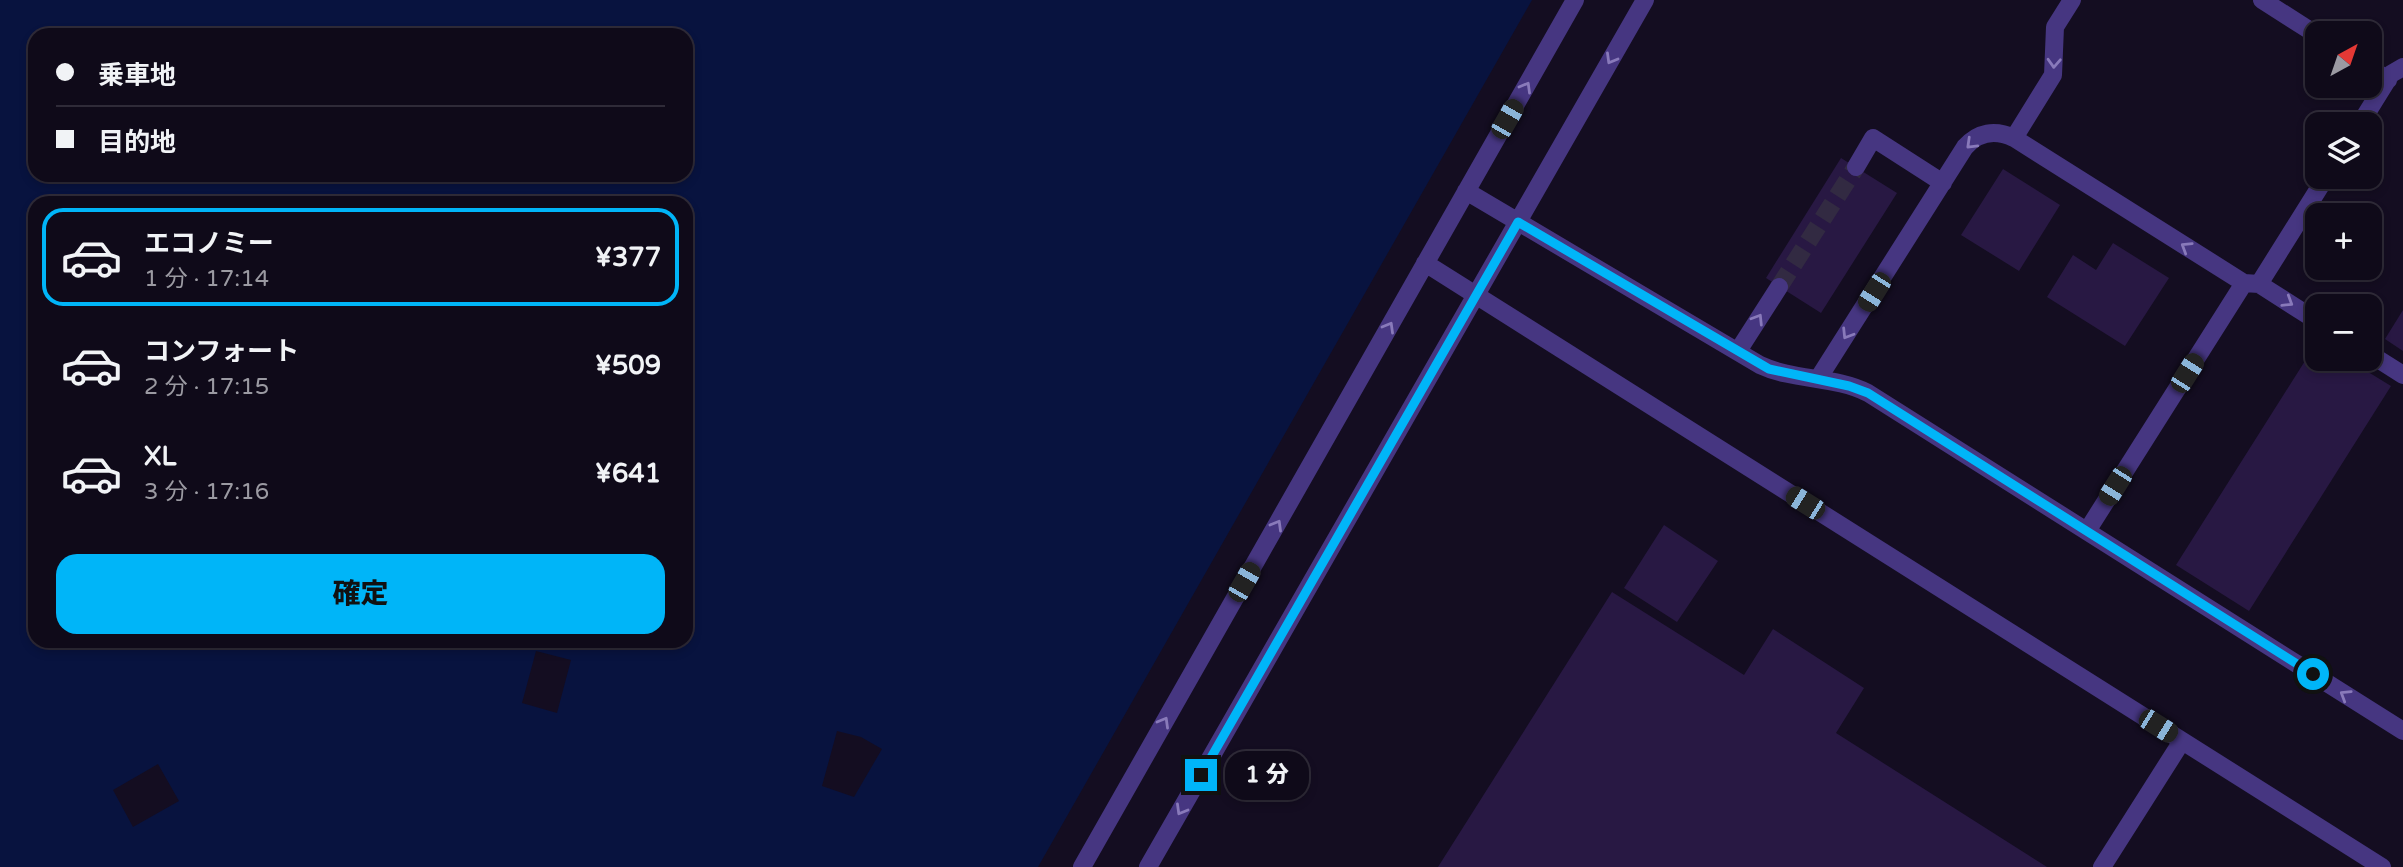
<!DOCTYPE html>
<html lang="ja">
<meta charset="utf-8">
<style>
:root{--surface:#0f0a19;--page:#181322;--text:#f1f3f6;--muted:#9b9aa2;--line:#2f2b38;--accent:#00b5f8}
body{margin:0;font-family:"Varela Round","Noto Sans JP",sans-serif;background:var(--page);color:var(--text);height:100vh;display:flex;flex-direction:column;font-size:26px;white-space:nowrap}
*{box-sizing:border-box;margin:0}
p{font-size:23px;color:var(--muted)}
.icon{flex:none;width:38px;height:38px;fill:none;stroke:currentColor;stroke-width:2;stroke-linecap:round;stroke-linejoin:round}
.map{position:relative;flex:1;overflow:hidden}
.panel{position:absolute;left:28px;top:196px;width:665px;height:452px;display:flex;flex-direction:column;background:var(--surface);border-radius:21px;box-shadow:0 4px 10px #0003,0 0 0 2px var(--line)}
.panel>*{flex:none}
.guide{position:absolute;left:28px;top:28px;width:665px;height:154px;border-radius:21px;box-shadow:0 4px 10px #0003,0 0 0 2px var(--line);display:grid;align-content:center;height:154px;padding:0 28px;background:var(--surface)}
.needle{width:46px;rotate:40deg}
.tools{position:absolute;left:2305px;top:21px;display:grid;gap:14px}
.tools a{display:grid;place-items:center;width:77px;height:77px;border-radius:14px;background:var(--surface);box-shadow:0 4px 10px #0003,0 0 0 2px var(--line);font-size:35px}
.end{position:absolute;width:32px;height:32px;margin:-16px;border:9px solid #00b5f8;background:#111;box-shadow:0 0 0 4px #111}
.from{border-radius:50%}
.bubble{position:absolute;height:49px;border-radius:21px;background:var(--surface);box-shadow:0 4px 10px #0003,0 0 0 2px var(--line);font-size:23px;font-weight:800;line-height:49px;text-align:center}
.car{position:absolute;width:21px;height:42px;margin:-21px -10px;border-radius:9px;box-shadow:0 0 5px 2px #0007;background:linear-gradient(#222 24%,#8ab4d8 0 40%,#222 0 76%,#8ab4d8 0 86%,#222 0)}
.guide b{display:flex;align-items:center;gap:24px;height:66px;font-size:26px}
.guide b+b{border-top:2px solid var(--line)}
.guide i{width:18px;height:18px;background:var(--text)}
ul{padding:12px 0 0;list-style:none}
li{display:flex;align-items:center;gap:21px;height:98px;margin:0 14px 10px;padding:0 14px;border:4px solid transparent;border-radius:21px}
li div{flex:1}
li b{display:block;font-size:26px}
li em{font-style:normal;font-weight:800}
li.current{border-color:var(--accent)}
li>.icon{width:63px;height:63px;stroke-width:1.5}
.cta{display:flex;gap:14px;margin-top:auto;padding:14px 28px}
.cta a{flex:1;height:80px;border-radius:21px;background:var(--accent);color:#111;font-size:28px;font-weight:800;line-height:80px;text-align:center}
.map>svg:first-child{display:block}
.water{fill:#08133f;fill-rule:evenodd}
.pier{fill:#140d21}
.building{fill:#281843}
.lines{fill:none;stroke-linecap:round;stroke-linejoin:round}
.minor-tunnel{stroke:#322a42;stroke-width:18;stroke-dasharray:18 9;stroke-linecap:butt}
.minor{stroke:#463681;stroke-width:18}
.oneway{stroke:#897aba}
.route{stroke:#00b5f8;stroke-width:9}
</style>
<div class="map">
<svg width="2403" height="867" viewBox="0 0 2403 867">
<rect width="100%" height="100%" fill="#140d21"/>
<path class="water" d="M0,0H1532L1038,867H0ZM35,35H686V175H35ZM35,203H686V640H35Z"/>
<path class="pier" d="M536,651L571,660L557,713L522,703Z
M837,731L861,737L882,749L854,797L822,786Z
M158,764L179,801L133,827L113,790Z"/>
<path class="building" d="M1841,158L1897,193L1821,313L1766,278Z
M2003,169L2060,205L2019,271L1961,235Z
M2113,243L2169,278L2125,346L2047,297L2073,255L2096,270Z
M2403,310V351L2385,339Z
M2317,342V359H2347L2391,386L2249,611L2176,565Z
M1664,525L1718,561L1677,622L1624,588Z
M1612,592L1744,675L1773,629L1864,688L1836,733L2047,867H1438Z"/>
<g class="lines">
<path class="minor-tunnel" d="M1779,287L1856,167"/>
<path class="minor" d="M2262,0L2317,35
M2370,68L2388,80
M2360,124L2391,74L2403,67
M2014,138L2053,75L2055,27L2072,0
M1856,167L1873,138L1943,183
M1466,191L1760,365C1794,381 1835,376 1868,393L2403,731
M1425,263L2382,867
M2259,284L2317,321
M1738,351L1779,287
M2370,354L2403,375
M1818,379L1965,147C1978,132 1995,129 2014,138L2244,283
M2087,531L2244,283L2259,284L2326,177
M1082,867L1575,0
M1148,867L1645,0
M2102,867L2182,741"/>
</g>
<defs><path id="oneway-chevron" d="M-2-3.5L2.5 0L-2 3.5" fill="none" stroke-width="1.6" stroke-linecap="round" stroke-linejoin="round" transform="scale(1.75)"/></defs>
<g class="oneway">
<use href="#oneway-chevron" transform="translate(1611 59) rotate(120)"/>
<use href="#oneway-chevron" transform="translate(2054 63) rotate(93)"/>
<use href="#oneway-chevron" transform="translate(1526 87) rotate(-60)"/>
<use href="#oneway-chevron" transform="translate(1971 144) rotate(136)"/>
<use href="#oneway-chevron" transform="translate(2186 247) rotate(-148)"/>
<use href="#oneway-chevron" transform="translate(2288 302) rotate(32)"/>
<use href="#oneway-chevron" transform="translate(1758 319) rotate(-58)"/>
<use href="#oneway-chevron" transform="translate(1389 327) rotate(-60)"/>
<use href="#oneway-chevron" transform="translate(1847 334) rotate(122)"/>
<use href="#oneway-chevron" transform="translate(1277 525) rotate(-60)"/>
<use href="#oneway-chevron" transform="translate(2345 695) rotate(-148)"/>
<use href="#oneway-chevron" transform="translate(1164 722) rotate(-60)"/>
<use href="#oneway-chevron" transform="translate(1181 810) rotate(120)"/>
</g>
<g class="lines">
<path class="route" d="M1201,775L1518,222L1769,369L1849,386L1868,393L2313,674"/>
</g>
</svg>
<div class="tools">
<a><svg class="needle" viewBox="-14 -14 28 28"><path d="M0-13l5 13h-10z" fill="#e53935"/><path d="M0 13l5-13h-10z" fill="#9b9aa2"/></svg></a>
<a><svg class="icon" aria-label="layers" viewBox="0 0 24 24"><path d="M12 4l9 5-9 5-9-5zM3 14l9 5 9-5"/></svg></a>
<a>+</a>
<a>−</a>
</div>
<i class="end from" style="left:2313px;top:674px"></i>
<i class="end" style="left:1201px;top:775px"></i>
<div class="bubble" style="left:1225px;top:751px;width:84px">1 分</div>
<i class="car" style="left:1507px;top:119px;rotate:30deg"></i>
<i class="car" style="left:1874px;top:292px;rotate:212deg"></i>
<i class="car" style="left:2187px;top:373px;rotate:32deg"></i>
<i class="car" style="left:2115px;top:486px;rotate:212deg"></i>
<i class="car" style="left:1805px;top:503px;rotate:302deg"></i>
<i class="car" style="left:1244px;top:582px;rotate:30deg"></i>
<i class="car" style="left:2158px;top:726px;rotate:122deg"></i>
<div class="guide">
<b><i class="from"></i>乗車地</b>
<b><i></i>目的地</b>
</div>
<section class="panel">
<ul>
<li class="current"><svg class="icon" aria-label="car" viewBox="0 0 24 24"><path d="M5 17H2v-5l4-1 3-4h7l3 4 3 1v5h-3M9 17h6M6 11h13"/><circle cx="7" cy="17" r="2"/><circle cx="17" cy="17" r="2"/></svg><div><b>エコノミー</b><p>1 分 · 17:14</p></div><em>¥377</em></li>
<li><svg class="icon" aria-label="car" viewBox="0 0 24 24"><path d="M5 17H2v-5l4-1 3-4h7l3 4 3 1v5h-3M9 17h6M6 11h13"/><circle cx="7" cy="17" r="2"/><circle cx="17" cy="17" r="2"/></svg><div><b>コンフォート</b><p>2 分 · 17:15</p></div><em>¥509</em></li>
<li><svg class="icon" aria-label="car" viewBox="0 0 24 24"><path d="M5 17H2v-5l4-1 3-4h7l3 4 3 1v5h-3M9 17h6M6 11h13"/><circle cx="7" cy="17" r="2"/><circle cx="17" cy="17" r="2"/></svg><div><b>XL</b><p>3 分 · 17:16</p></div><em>¥641</em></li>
</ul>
<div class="cta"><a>確定</a></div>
</section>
</div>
